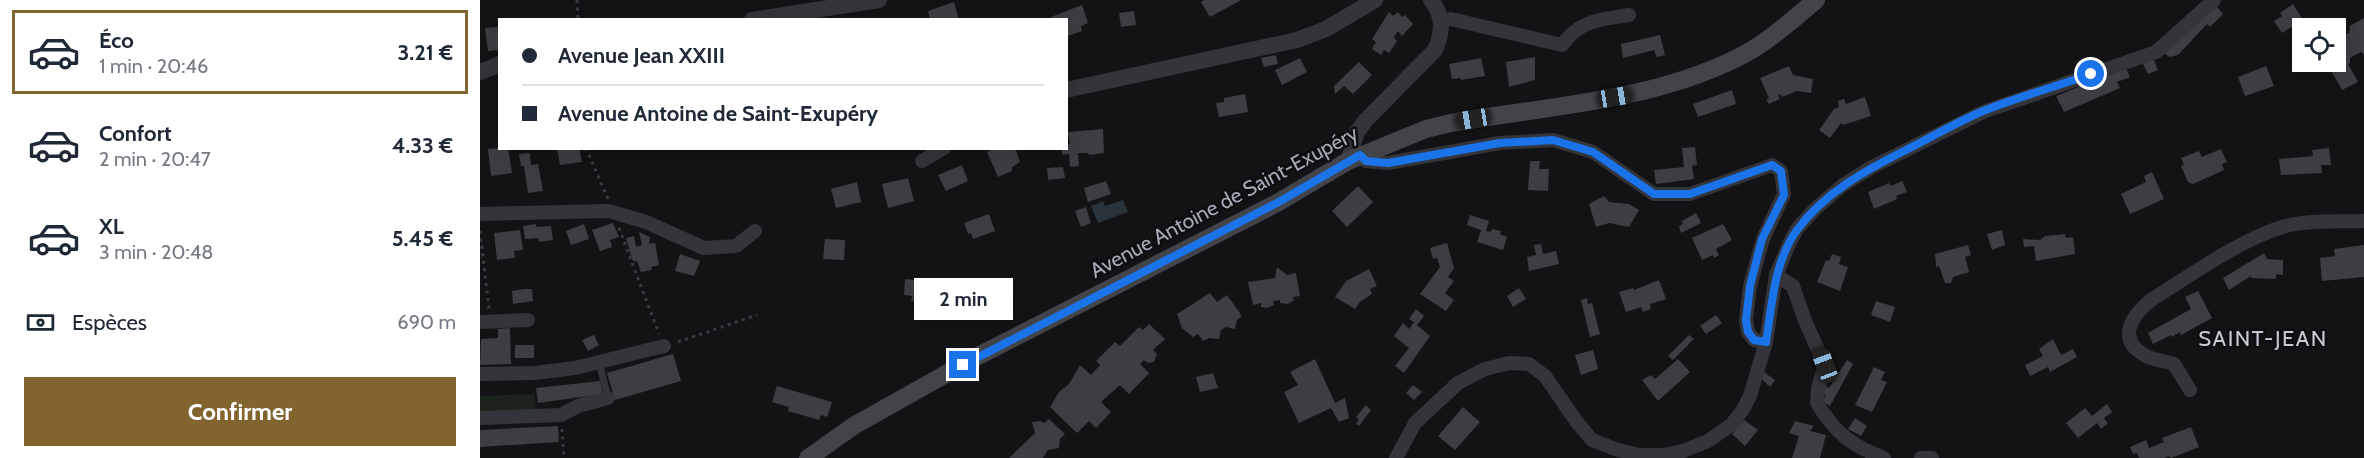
<!DOCTYPE html>
<html lang="fr">
<meta charset="utf-8">
<style>
:root{--surface:#fff;--page:#f6f6f7;--text:#1f2937;--muted:#747a83;--line:#e0e1e3;--accent:#82642f}
body{margin:0;font-family:Cabin,sans-serif;background:var(--page);color:var(--text);height:100vh;display:flex;flex-direction:column;font-size:22px;white-space:nowrap}
*{box-sizing:border-box;margin:0}
p{font-size:20px;color:var(--muted)}
.icon{flex:none;width:33px;height:33px;fill:none;stroke:currentColor;stroke-width:2;stroke-linecap:round;stroke-linejoin:round}
.map{position:relative;flex:1;overflow:hidden}
.sheet{display:flex;flex-direction:column;background:var(--surface);width:480px}
.sheet>*{flex:none}
.hud{position:absolute;left:18px;top:18px;width:570px;height:132px;border-radius:0px;box-shadow:0 6px 24px #0002;display:grid;align-content:center;height:132px;padding:0 24px;background:var(--surface)}
.controls{position:absolute;left:1812px;top:18px;display:grid;gap:12px}
.controls a{display:grid;place-items:center;width:54px;height:54px;border-radius:0px;background:var(--surface);box-shadow:0 6px 24px #0002;font-size:30px}
.end{position:absolute;width:27px;height:27px;margin:-14px;border:8px solid #1a73e8;background:#fff;box-shadow:0 0 0 3px #fff}
.from{border-radius:50%}
.bubble{position:absolute;height:42px;border-radius:0px;background:var(--surface);box-shadow:0 6px 24px #0002;font-size:20px;font-weight:700;line-height:42px;text-align:center}
.car{position:absolute;width:18px;height:36px;margin:-18px -9px;border-radius:8px;box-shadow:0 0 4px 2px #0007;background:linear-gradient(#222 24%,#8ab4d8 0 40%,#222 0 76%,#8ab4d8 0 86%,#222 0)}
.hud b{display:flex;align-items:center;gap:21px;height:57px;font-size:22px}
.hud b+b{border-top:2px solid var(--line)}
.hud i{width:15px;height:15px;background:var(--text)}
ul{padding:10px 0 0;list-style:none}
li{display:flex;align-items:center;gap:18px;height:84px;margin:0 12px 9px;padding:0 12px;border:3px solid transparent;border-radius:0px}
li div{flex:1}
li b{display:block;font-size:22px}
li em{font-style:normal;font-weight:700}
li.selected{border-color:var(--accent)}
li>.icon{width:54px;height:54px;stroke-width:1.5}
.pay{display:flex;align-items:center;gap:15px;height:66px;padding:0 24px;font-size:22px}
.pay p{margin-inline-start:auto}
.cta{display:flex;gap:12px;margin-top:auto;padding:12px 24px}
.cta a{flex:1;height:69px;border-radius:0px;background:var(--accent);color:#fff;font-size:24px;font-weight:700;line-height:69px;text-align:center}
main{display:flex;flex:1;min-height:0}
.map>svg:first-child{display:block}
.green{fill:#1b231c}
.water{fill:#29333a}
.building{fill:#3d3e42}
.lines{fill:none;stroke-linecap:round;stroke-linejoin:round}
.path{stroke:#3a3c41;stroke-width:3;stroke-dasharray:3 4.5;stroke-linecap:butt}
.service{stroke:#34353a;stroke-width:7}
.minor{stroke:#34353a;stroke-width:14}
.tertiary{stroke:#34353a;stroke-width:16}
.secondary{stroke:#42444a;stroke-width:18}
.route{stroke:#1a73e8;stroke-width:8}
.labels{text-anchor:middle;stroke-width:5;stroke-linejoin:round;paint-order:stroke}
.street-label{font-size:21px;fill:#a4aab6;stroke:#0e0e10}
.neighbourhood-label{font-size:22px;letter-spacing:1.5px;fill:#c5c9d2;stroke:#0e0e10}
</style>
<main>
<section class="sheet">
<ul>
<li class="selected"><svg class="icon" aria-label="car" viewBox="0 0 24 24"><path d="M5 17H2v-5l4-1 3-4h7l3 4 3 1v5h-3M9 17h6M6 11h13"/><circle cx="7" cy="17" r="2"/><circle cx="17" cy="17" r="2"/></svg><div><b>Éco</b><p>1 min · 20:46</p></div><em>3.21 €</em></li>
<li><svg class="icon" aria-label="car" viewBox="0 0 24 24"><path d="M5 17H2v-5l4-1 3-4h7l3 4 3 1v5h-3M9 17h6M6 11h13"/><circle cx="7" cy="17" r="2"/><circle cx="17" cy="17" r="2"/></svg><div><b>Confort</b><p>2 min · 20:47</p></div><em>4.33 €</em></li>
<li><svg class="icon" aria-label="car" viewBox="0 0 24 24"><path d="M5 17H2v-5l4-1 3-4h7l3 4 3 1v5h-3M9 17h6M6 11h13"/><circle cx="7" cy="17" r="2"/><circle cx="17" cy="17" r="2"/></svg><div><b>XL</b><p>3 min · 20:48</p></div><em>5.45 €</em></li>
</ul>
<div class="pay"><svg class="icon" aria-label="cash" viewBox="0 0 24 24"><path d="M3 7h18v10H3z"/><circle cx="12" cy="12" r="2"/></svg>Espèces<p>690 m</p></div>
<div class="cta"><a>Confirmer</a></div>
</section>
<div class="map">
<svg width="1884" height="458" viewBox="0 0 1884 458">
<rect width="100%" height="100%" fill="#131315"/>
<path class="green" d="M54,394L57,412L0,414V396Z"/>
<path class="water" d="M643,200L648,212L618,223L611,206L623,201L625,206Z"/>
<path class="building" d="M724,0H761L730,17L721,2Z
M474,2L479,20H450L448,11Z
M1813,4L1823,20L1802,33L1794,21L1802,16L1800,13Z
M602,5L608,23L601,26L602,31L588,36L586,20H572L571,17Z
M1735,5L1743,14L1730,27L1727,24L1698,55L1690,57L1683,53Z
M654,11L656,25L641,27L639,13Z
M909,12L913,16L918,12L922,17L925,15L933,24L922,36L918,31L914,37L917,41L909,53L904,50L901,55L892,49L896,42L892,39Z
M1884,18V55L1881,52L1870,58V63L1868,64L1878,82L1862,90L1846,62H1856V37L1859,38L1869,33L1870,26Z
M20,27V50L8,51L5,28Z
M1180,35L1185,55L1177,57L1174,50L1143,58L1141,44Z
M796,55L798,64L784,67L781,58Z
M1055,57V80L1029,87L1026,62Z
M820,58L827,72L802,85L795,70Z
M1001,58L1005,76L981,80L980,78L972,79L969,64Z
M1673,58L1678,70L1668,74L1662,62Z
M879,62L892,75L873,94L864,86L855,94L854,86Z
M1309,66L1313,75L1333,79L1331,93L1317,91L1302,97L1300,94L1298,95L1300,99L1289,104L1286,100L1289,98L1280,78Z
M1786,66L1794,86L1765,96L1758,77Z
M1646,68L1650,77L1637,82L1640,88L1584,112L1576,96Z
M1252,90L1256,104L1218,117L1213,104Z
M765,94L768,112L739,117L736,103L744,102V98Z
M1385,97L1391,116L1363,125L1361,123L1350,138L1339,130L1354,109L1359,107L1358,101L1364,99L1366,104Z
M623,129L624,153L609,155L608,153H598L599,166L590,167L589,154L582,155V148H586V144H590L588,132Z
M1215,147L1217,165L1212,166L1214,179L1176,184L1174,170L1204,167L1202,148Z
M20,148H28L32,173L11,176L8,149Z
M77,148H99L102,162L80,165Z
M516,148H535L540,162L532,167V171L518,177L507,152Z
M1849,148L1851,165H1841L1842,173L1801,175L1799,159L1833,156L1832,150Z
M1741,149L1747,162L1742,164L1744,170L1713,184L1708,182L1701,166L1704,165L1701,158L1719,151L1722,157Z
M50,153L51,165L58,164L63,191L48,193L44,166H41L39,154Z
M1050,161H1060L1059,169H1069L1068,191L1048,190Z
M482,165L488,181L466,191L458,175Z
M583,167L585,178L568,180L567,168Z
M1672,172L1684,199L1650,214L1641,194L1666,182L1664,176Z
M428,178L434,201L408,208L402,184Z
M626,181L631,194L608,202L604,188Z
M1422,181L1427,192L1416,196L1417,199L1394,209L1388,192L1409,183L1411,186Z
M377,182L381,202L356,208L351,189Z
M878,186L893,202L867,227L852,211Z
M1124,196L1129,202L1149,204L1159,210L1149,227L1129,223L1116,227L1109,204Z
M606,207L611,223L601,227L595,211Z
M1216,213L1221,223L1201,233L1199,226L1203,224L1202,221Z
M509,214L515,231L493,239L491,233L488,234L484,223Z
M990,215L1009,221L1006,231L1011,232L1012,229L1021,231L1020,234L1027,237L1023,250L997,242L1001,230L987,225Z
M133,223L139,237L130,240L132,247L120,251L112,230Z
M56,224V227L71,226L73,240L59,242L58,238L45,239L43,226Z
M104,224L109,239L91,245L86,231Z
M1243,224L1252,240L1236,249L1239,255L1234,258L1233,255L1222,260L1212,238Z
M40,230L43,250L34,251L35,258L17,260L14,233Z
M1522,230L1525,245L1512,250L1507,234Z
M159,232L170,237L169,244L175,243L179,265L171,267L172,270L161,272L157,261L154,262L152,259L146,238L154,236L156,247L162,245Z
M1585,234L1586,238L1593,237L1595,254L1556,261L1554,246L1544,247L1543,239L1560,240L1565,236Z
M345,239L365,240L364,260L343,259Z
M967,243L974,268L968,277L974,281L965,293L974,300L966,311L940,294L960,267L957,258L953,259L950,248Z
M1061,244L1063,254L1076,251L1079,264L1049,271L1047,257L1056,255L1054,245Z
M1488,245L1491,255L1485,257L1489,272L1473,277L1471,283H1465L1459,266L1456,267L1455,254Z
M1884,245V277L1842,281L1840,258L1855,256L1854,249Z
M1784,253L1787,259L1803,260V275L1796,274V279L1771,278V276L1749,290L1743,278Z
M200,254L220,261L214,276L195,271Z
M1352,254L1361,257L1359,264L1368,267L1360,291L1337,282L1346,260L1349,261Z
M797,267L807,275L816,273L820,296L813,297L814,300L808,304L800,303V300L793,301L794,305L787,308L781,307V303L773,305L768,282L795,278Z
M889,269L897,286L890,289L892,294L880,302L875,309L855,297L866,281Z
M425,279L466,284L464,305L431,301L432,296L424,295Z
M1179,280L1186,299L1170,304L1171,309L1163,312L1161,307L1146,312L1139,292L1153,288L1154,290Z
M1039,288L1046,299L1033,307L1027,296Z
M44,289H52L53,301L33,304L32,291Z
M1718,291L1732,318L1701,335L1700,332L1692,337L1691,335L1673,344L1668,333L1711,309L1705,297Z
M730,293L737,302L747,295L762,316L757,320L755,329L746,327L741,330L739,339L729,338L723,341L718,334L713,337L702,328L697,314Z
M1107,298L1108,304L1112,303L1120,334L1110,337L1101,300Z
M1396,301L1415,307L1410,322L1391,315Z
M936,309L944,316L937,325L950,336L924,373L915,366L929,348L914,336L923,323L929,329L934,322L929,319Z
M1236,315L1242,323L1226,334L1220,326Z
M669,324L685,339L673,350L677,354L674,362L668,363L664,360L660,364L669,373L649,394L640,385L621,402L631,412L616,428L609,421L597,433L570,407L579,392L589,384L600,365L611,375L620,365L616,361L635,342L640,346L659,327L663,330Z
M30,328L31,364L0,365L1,339L18,338V329Z
M114,335L119,345L108,351L102,340Z
M1209,335L1214,339L1193,360L1188,356Z
M1573,339L1581,355L1593,349L1597,357L1570,372L1568,367L1550,376L1545,365L1563,356L1559,349Z
M35,345H54V358H35Z
M1113,350L1118,369L1101,375L1095,355Z
M193,354L201,381L135,400L127,373Z
M835,359L855,403L865,398L869,418L859,422L851,408L819,423L804,392L818,385L810,372Z
M1198,359L1210,372L1178,401L1162,380L1171,375L1175,379Z
M1367,360L1373,364L1350,406L1342,401L1346,395L1340,393L1344,385L1349,388Z
M1394,367L1405,372L1401,380L1407,382L1392,412L1375,405Z
M1284,372L1295,380L1290,387L1282,379Z
M733,373L738,388L720,392L716,377Z
M120,381L123,394L58,403L56,388Z
M933,385L942,392L934,400L926,393Z
M297,386L352,402L347,417L341,415L339,420L308,411L309,407L292,402Z
M1627,404L1632,412L1624,418L1628,423L1621,429L1617,423L1598,438L1586,423L1605,408L1612,416Z
M886,405L891,410L879,426L876,424L879,419L876,417Z
M983,407L1000,422L975,450L958,436Z
M1375,418L1387,426L1381,436L1368,429Z
M569,419L585,434L580,439L579,448L568,450L563,458H529L555,433L552,422L561,421L564,423Z
M1264,420L1278,430L1265,446L1252,434Z
M1315,421L1334,426L1330,431L1346,435L1340,458H1312L1319,436L1309,433Z
M78,426L79,442L0,447V430Z
M1711,427L1719,447L1691,458L1689,456L1684,458H1659L1657,453L1653,454L1650,447L1666,440L1669,448L1684,442L1682,438Z"/>
<g class="lines">
<path class="path" d="M97,0L98,20
M106,148L128,199
M139,228L179,334
M0,231L9,309
M198,342L277,315
M82,429L84,458"/>
<path class="service" d="M119,362L128,398"/>
<path class="minor" d="M961,21L971,19L1082,45C1101,19 1120,20 1149,15
M881,155L886,161L908,163L1020,143L1073,140L1113,152L1174,194H1210L1292,165L1301,171L1304,194L1283,239L1270,286L1266,320L1268,332L1274,340L1286,342
M442,161L464,148
M0,214L129,211L166,222L224,248L256,246L275,231
M1296,275L1313,286L1325,321L1345,365L1338,388L1337,403C1355,433 1372,446 1404,458
M0,322L48,320
M0,374L55,373L95,368L184,346
M1710,390L1694,364C1685,361 1674,360 1666,356C1636,340 1651,316 1671,300C1708,277 1768,234 1810,225C1833,220 1860,222 1884,221
M0,418L81,415L98,406L128,398
M916,458L935,423L978,383L1005,369L1029,363L1049,364L1065,376L1096,421L1112,440L1135,449L1159,455H1183L1203,451L1228,441L1251,425L1262,411L1270,396L1286,342L1296,275L1309,244L1317,229L1335,209L1363,185L1392,167L1503,112L1676,52L1734,0
M1441,458H1452"/>
<path class="tertiary" d="M272,20L399,0
M0,72L20,64
M586,90L817,40L846,29L895,0
M868,161L877,132L885,121L955,50C963,31 964,17 951,0"/>
<path class="secondary" d="M328,458L375,425L498,356L797,203L868,161L946,129L971,123C1066,106 1167,102 1255,59C1285,45 1311,21 1336,0"/>
</g>
<g class="lines">
<path class="route" d="M483,365L797,203L880,155L886,161L908,163L1020,143L1073,140L1113,152L1174,194H1210L1292,165L1301,171L1304,195L1282,239L1270,286L1266,320L1268,332L1274,340L1286,342C1292,304 1294,262 1317,230C1344,193 1386,170 1426,150C1452,137 1477,122 1503,111C1538,97 1575,87 1611,74"/>
</g>
<g class="labels">
<g class="street-label">
<text transform="translate(744 202) rotate(-28)" y="7">Avenue Antoine de Saint-Exupéry</text>
</g>
<g class="neighbourhood-label">
<text x="1783" y="346">SAINT-JEAN</text>
</g>
</g>
</svg>
<div class="controls">
<a><svg class="icon" aria-label="locate" viewBox="0 0 24 24"><circle cx="12" cy="12" r="6"/><path d="M12 2v4M12 18v4M2 12h4M18 12h4"/></svg></a>
</div>
<i class="end from" style="left:1611px;top:74px"></i>
<i class="end" style="left:483px;top:365px"></i>
<div class="bubble" style="left:434px;top:278px;width:99px">2 min</div>
<i class="car" style="left:1135px;top:97px;rotate:81deg"></i>
<i class="car" style="left:993px;top:119px;rotate:260deg"></i>
<i class="car" style="left:1345px;top:365px;rotate:339deg"></i>
<div class="hud">
<b><i class="from"></i>Avenue Jean XXIII</b>
<b><i></i>Avenue Antoine de Saint-Exupéry</b>
</div>
</div>
</main>
